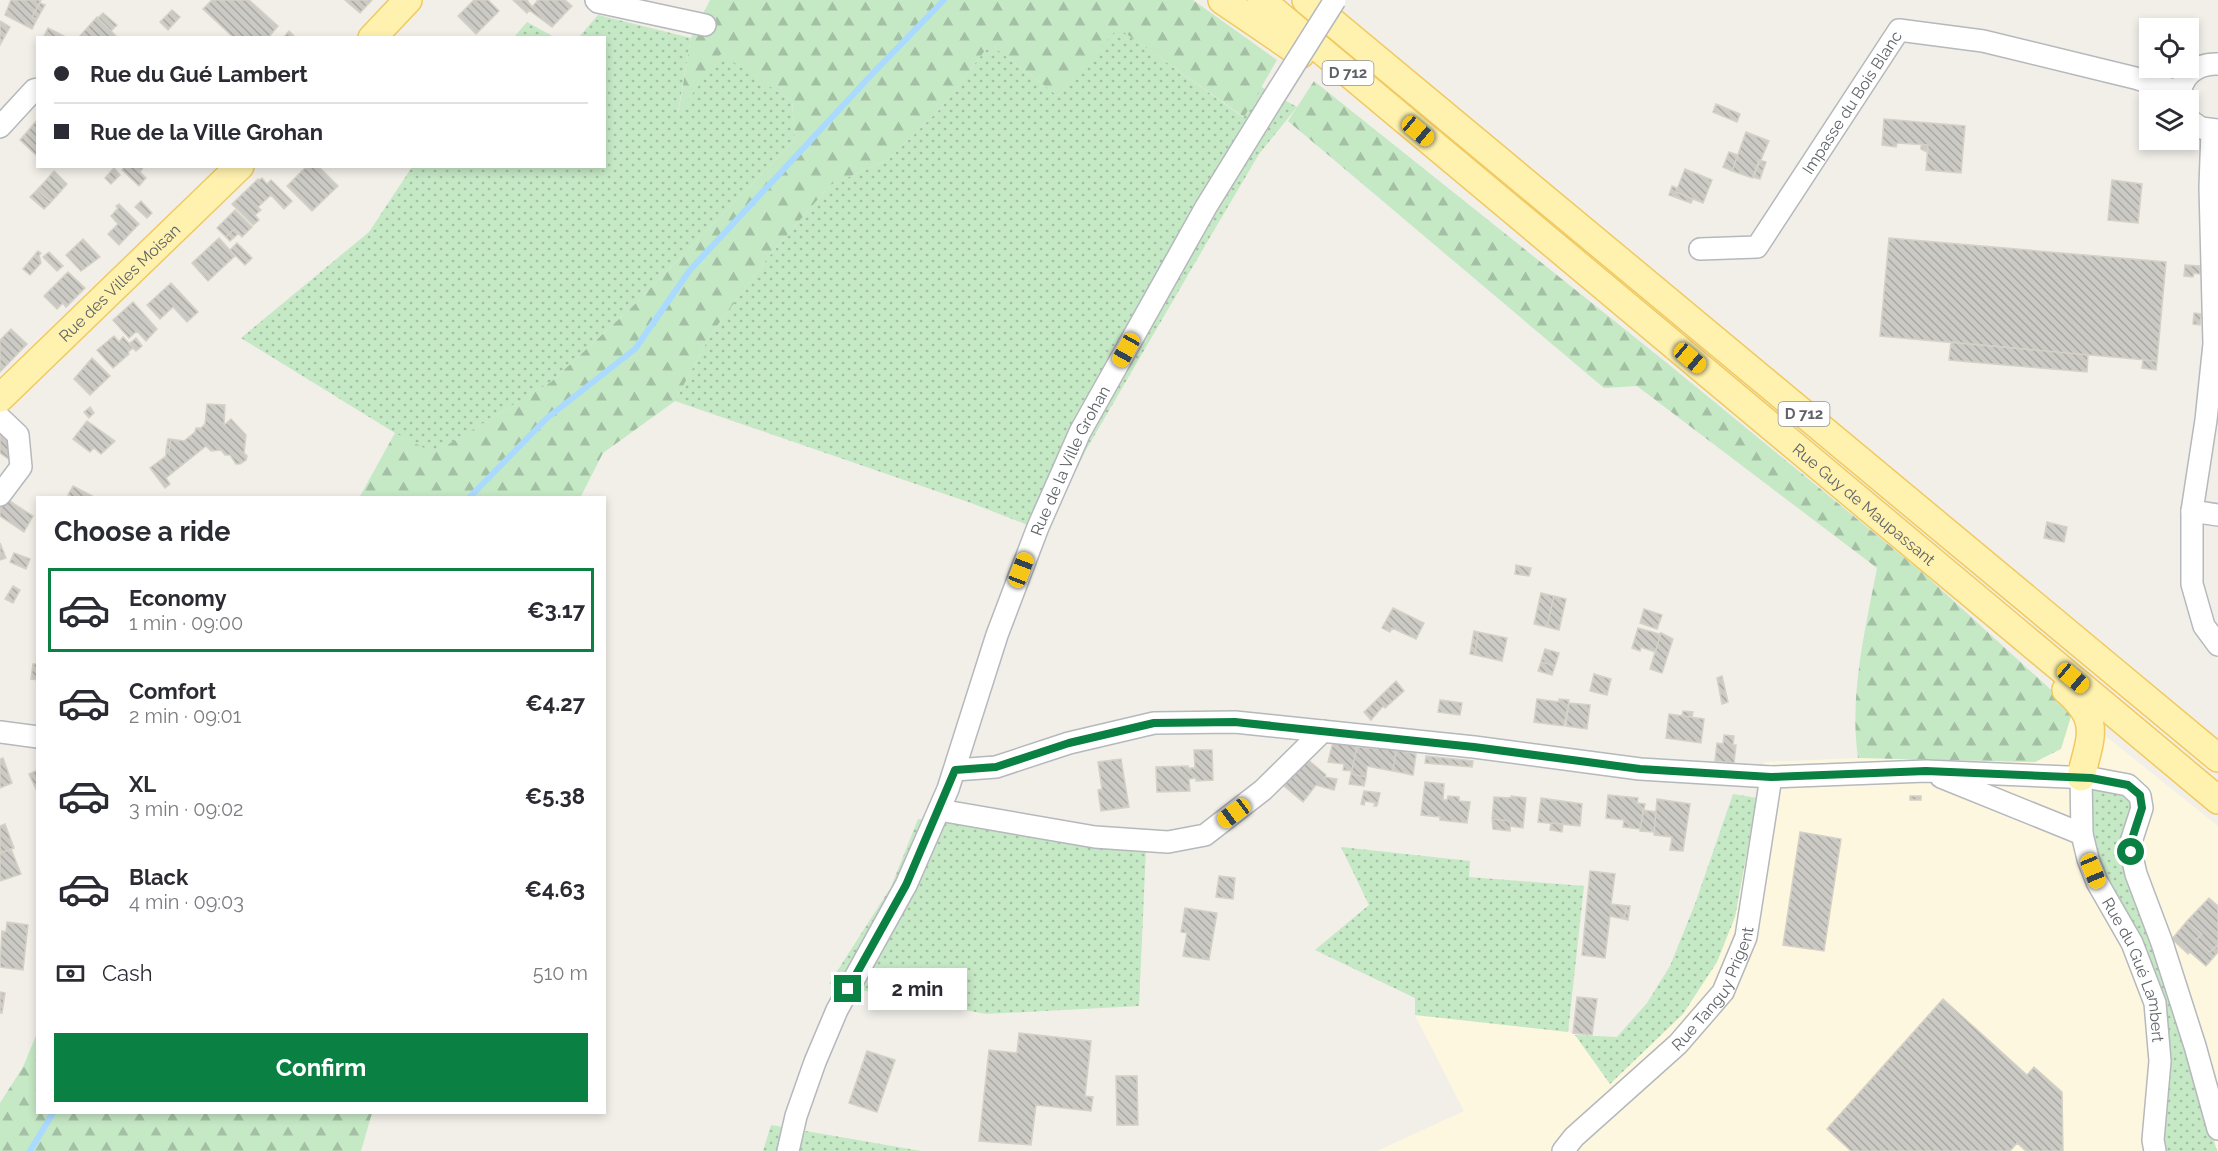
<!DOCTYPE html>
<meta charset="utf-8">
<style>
:root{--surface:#fff;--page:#f2f2f3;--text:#2b2b33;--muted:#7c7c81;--line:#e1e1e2;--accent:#0b8043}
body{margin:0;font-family:Raleway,sans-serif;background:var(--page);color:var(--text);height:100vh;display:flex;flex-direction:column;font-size:22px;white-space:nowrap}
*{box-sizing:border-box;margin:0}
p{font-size:20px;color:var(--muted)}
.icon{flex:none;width:33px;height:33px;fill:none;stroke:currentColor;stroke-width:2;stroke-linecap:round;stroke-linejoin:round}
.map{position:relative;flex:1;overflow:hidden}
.details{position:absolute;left:36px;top:496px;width:570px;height:618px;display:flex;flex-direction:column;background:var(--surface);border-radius:0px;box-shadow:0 3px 9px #0003}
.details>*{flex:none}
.hud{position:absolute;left:36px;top:36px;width:570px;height:132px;border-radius:0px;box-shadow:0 3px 9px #0003;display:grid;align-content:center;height:132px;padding:0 18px;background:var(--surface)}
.buttons{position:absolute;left:2139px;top:18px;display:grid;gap:12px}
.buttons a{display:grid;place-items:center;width:60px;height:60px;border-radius:0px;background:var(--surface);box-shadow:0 3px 9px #0003;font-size:30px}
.end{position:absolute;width:27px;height:27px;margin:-14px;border:8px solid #0b8043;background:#fff;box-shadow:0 0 0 3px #fff}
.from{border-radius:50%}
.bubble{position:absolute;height:42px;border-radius:0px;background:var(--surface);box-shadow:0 3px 9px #0003;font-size:20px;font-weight:700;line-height:42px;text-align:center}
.car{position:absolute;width:18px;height:36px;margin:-18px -9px;border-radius:8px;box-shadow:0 0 4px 2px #0007;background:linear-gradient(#f5c518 24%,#345 0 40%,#f5c518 0 76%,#345 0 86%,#f5c518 0)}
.hud b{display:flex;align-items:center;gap:21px;height:57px;font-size:22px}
.hud b+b{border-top:2px solid var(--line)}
.hud i{width:15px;height:15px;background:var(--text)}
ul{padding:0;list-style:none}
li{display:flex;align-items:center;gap:18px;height:84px;margin:0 12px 9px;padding:0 6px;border:3px solid transparent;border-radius:0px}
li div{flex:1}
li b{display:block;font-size:22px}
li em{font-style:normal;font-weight:700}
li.active{border-color:var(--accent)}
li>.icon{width:54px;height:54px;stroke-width:1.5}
h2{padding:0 18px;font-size:27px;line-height:72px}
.pay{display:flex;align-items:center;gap:15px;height:66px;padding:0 18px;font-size:22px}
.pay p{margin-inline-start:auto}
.cta{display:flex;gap:12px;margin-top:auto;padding:12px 18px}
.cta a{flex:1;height:69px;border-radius:0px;background:var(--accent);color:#fff;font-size:24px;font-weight:700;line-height:69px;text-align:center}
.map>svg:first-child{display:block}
.commercial{fill:#fef7e0}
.grass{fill:url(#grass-dots)}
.forest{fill:url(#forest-firs)}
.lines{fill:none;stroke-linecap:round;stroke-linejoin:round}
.stream{stroke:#aadaff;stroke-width:6}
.building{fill:url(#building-back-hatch);stroke:#d6d1c6;stroke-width:1.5}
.minor-casing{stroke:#b5b8bc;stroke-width:24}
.major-casing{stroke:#f2c960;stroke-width:30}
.minor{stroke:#fff;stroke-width:21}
.major{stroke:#fff2af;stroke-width:27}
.minor-bridge-casing{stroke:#b5b8bc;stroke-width:24;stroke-linecap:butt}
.minor-bridge{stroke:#fff;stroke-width:21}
.route{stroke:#0b8043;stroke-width:8}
.labels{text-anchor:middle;stroke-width:4.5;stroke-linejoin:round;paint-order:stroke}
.shield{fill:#fff;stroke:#8f9295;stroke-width:1.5}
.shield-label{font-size:15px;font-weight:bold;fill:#5f6368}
.street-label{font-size:16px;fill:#5f6368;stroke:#fff}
</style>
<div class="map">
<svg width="2218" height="1151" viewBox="0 0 2218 1151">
<defs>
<pattern id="grass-dots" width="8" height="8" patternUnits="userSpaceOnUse" patternTransform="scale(1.5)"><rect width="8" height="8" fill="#c5e8c5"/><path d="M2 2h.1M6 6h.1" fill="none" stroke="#a3c0a4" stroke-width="1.8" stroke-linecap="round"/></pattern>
<pattern id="forest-firs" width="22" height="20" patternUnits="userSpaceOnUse" patternTransform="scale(1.5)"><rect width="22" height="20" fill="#c5e8c5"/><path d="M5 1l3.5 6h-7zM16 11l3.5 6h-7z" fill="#a3c0a4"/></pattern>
<pattern id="building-back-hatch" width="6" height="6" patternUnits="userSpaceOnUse" patternTransform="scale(1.5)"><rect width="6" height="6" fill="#cccac5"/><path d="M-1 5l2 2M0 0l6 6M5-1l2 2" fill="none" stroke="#a9a8a4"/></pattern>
</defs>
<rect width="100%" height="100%" fill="#f1efe8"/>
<path class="commercial" d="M2073,710L2218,826V1151H1377L1464,1111L1415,1015L1568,1032L1575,1035L1610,1084L1735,917L1764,762L1858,758L2035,762Z"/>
<path class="grass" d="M598,15L691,38L678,112L721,53L792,101L795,140L633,306L551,382L433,454L395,433L241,338L369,232L412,167L604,166V38L579,37Z
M527,22L554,37H514Z
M1117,27L1243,117L1261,87L1297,107L1259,154L1213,232L1086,450L1046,532L971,503L675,401L711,334L766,260L830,185L888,160L940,109L990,44L1058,96Z
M2090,786L2125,794L2130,803L2170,991L2217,1151H2164L2162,1139L2169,1051L2109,889L2088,825Z
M1733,794L1757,798L1735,917L1717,962L1683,1014L1610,1084L1575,1035L1617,1037L1647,1003L1670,966L1695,904Z
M918,819L1001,827L1146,848L1139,1006L986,1014L829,984L891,887Z
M1341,847L1470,861L1469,877L1584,886L1568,1032L1415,1015V998L1315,950L1369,905Z
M771,1125L921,1151H763Z"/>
<path class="forest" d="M710,0H1193L1277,60L1244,117L1118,28L1058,96L990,44L940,109L888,160L830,185L766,260L711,334L675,401L603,453L580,498H359L395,433L434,453L551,382L633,306L795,140L792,101L721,54L678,114L691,38Z
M1314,81L1667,363L1923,573L2073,710L2061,749L2035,762L1858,758C1849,694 1865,631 1877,568L1637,386L1604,388L1288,121Z
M37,1033L38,1113H372L361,1151H0V1103L23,1067Z"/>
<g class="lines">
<path class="stream" d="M469,498L547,418L635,349L690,270L876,70L944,0
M30,1151L53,1113"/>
</g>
<path class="building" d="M11,0H41L32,17L37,19L32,29L5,15Z
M212,0H249L278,26L268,38H234L203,9Z
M345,0H372L360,13Z
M474,0H488L499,11L476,34L458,16Z
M513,0H527L532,7L538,0H565L572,6L552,27L529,10L527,13Z
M40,3L45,5L37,19L32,17Z
M172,10L180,17L168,30L160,22Z
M103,13L117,25L111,31L98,18Z
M97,17L118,38H78Z
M0,21L10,27L0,45Z
M48,28L64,36L63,38L44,36Z
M289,31L296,38H283Z
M1716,104L1740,114L1737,122L1713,112Z
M38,119V155L37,156L20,140Z
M1884,119L1965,126L1961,173L1926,170L1928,145L1897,143L1896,147L1882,145Z
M1746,132L1769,141L1753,178L1732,171Z
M1921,145H1928L1927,152L1921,149Z
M1729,152L1738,155L1732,171L1723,167Z
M1759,160L1766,162L1760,179L1753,177Z
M125,166H144L140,172L146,178L139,186L122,170Z
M307,166H318L338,186L312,211L287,186Z
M114,168L120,175L111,184L105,178Z
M1685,169L1712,180L1703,203L1676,192Z
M54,171L67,184L61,191L48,178Z
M48,178L61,191L51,202L37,190Z
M262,178L267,184L271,180L292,201L284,209L271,195L258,207L261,210L255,215L259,220L253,225L232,204L258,179L259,180Z
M2112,180L2142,184L2138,223L2108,220Z
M1672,186L1677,188L1676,192L1693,199L1691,203L1669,195Z
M37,190L51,202L44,209L30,197Z
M141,201L152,213L147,218L135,207Z
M119,204L139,224L119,245L108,234L118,224L111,216L118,208L116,206Z
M235,210L252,227L242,237L234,229L226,237L217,228Z
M234,229L239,233L230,241L226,237Z
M219,238L235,256L208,281L192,263Z
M1889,238L2166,262L2157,361L1880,336Z
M83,239L100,257L81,271L66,255Z
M237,243L252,258L245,265L230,250Z
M38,251L41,253L39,255L41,263L30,275L23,269Z
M49,252L63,266L57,271L43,257Z
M2185,265L2200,266V274L2194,273L2193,277L2184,276Z
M68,272L85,288L66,307L63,303L57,309L44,296Z
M171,283L198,312L187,322L173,307L160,319L147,305Z
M133,302L157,329L146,341L137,331L129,338L113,320Z
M2194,313L2201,314L2200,325L2193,324Z
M11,329L27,344L0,372V340Z
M114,336L119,342L123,337L133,348L128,352L129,354L113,368L97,350Z
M136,338L142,346L136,351L129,344Z
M1951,342L2088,355L2087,372L1949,360Z
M92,358L110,376L90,395L74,379Z
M2143,360L2157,361L2156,370L2142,368Z
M207,404L225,405L224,425L231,419L246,435L244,453L247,456L246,460L240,464H236L230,455H225L221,450L211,451L206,446L166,478L170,484L165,488L150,468L166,456V450L169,451L171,439L184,441L195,432L196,428H201L205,424Z
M90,407L94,413L89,418L84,412Z
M87,421L115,441L101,454L94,448L90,452L73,439Z
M0,429L14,441L10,460L0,453Z
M168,439H171L169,451L166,450Z
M73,486L96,498H73L68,495Z
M5,498L33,516L24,532L0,516V505Z
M2047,522L2067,527L2064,542L2044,538Z
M0,543L6,558L0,560Z
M14,553L30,559L26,569L10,562Z
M1516,565L1531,568L1529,576L1515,574Z
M13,586L20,590L13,603L5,599Z
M1541,593L1554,596L1547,627L1534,624Z
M1554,596L1566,599L1559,630L1547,627Z
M1393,608L1424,623L1416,639L1392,628L1390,632L1382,628Z
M1644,609L1662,615L1657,629L1640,623Z
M1638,628L1659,634L1661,633L1650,669L1655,652L1641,647L1640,651L1632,648Z
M1474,631L1478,632L1475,655L1470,654Z
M1478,632L1507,638L1502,661L1475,655Z
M1661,633L1673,639L1662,673L1650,669Z
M1545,649L1559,653L1555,666L1541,662Z
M1541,662L1555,666L1552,675L1538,671Z
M33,664H38V680L31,679Z
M1594,674L1611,679L1607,695L1590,691Z
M1722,676L1728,702L1722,704L1717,678Z
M1396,681L1404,691L1385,708L1383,706L1371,720L1364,712Z
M1537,699L1559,702V699L1569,700L1564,726L1534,722Z
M1440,700L1462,703L1460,715L1438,712Z
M1569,703L1590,705L1587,729L1566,726Z
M1683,711L1693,712L1692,717L1682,716Z
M1669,714L1704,719L1701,743L1666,738Z
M1724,735L1734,736L1733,745H1736L1734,763L1715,761L1717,743L1723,744Z
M1333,742L1357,745L1352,771L1343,770L1344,764L1328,762Z
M1357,747L1378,749L1379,747L1396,750L1393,771L1367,766L1366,777L1351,774Z
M1194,750H1212L1213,780L1196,781V778L1189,779L1190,791L1157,792L1156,767L1188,766V768H1195Z
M1396,750L1416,754L1413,775L1393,771Z
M1426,756L1473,761L1472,767L1425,763Z
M3,758L12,783L0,788V759Z
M1121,759L1129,807L1101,811L1098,790L1102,789L1098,762Z
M1307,759L1326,775L1325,777L1337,779L1334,790L1316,785L1303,802L1284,786Z
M38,770V793L29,774Z
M1351,774L1366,777L1364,786L1349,784Z
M1425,782L1444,784L1443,800H1447L1448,796L1459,797V801L1470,802L1467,823L1440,820V817L1421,815Z
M1364,791L1380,793L1377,806H1374L1375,803L1365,801L1364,805L1361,804Z
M1608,795L1638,798L1637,803L1645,804L1640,829L1623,827L1624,820L1606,818Z
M1511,796L1526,798L1523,828L1511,826V821L1492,819L1494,797L1511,798Z
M1910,796H1921V800H1910Z
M1541,798L1582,804L1580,826L1538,822Z
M1657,799L1690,804L1683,851L1670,850L1672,837L1654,835Z
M1643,810L1656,812L1654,832L1640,831Z
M1492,819L1511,821L1510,831L1493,829Z
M1551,823L1563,824L1562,832L1550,830Z
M5,824L14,848L0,853V826Z
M1800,832L1841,839L1824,951L1783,945Z
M11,849L21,874L0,881V853Z
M1590,871L1615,874L1611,904L1627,906L1624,919L1610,916L1605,958L1582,955Z
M1219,876L1235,878L1233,899L1216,897Z
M2209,898L2218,906V948L2216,946L2210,952L2196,940L2202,934L2187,921Z
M1627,906H1630L1628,920L1624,919Z
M1185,908L1217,913L1209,960L1183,956L1187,933L1181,932Z
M2187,921L2202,934L2196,940L2210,952L2216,946L2218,948V952L2206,966L2190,952L2188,954L2172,939Z
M7,922L28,925L23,970L0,967L2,931L6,932Z
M0,992L5,993L2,1013H0Z
M1577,997L1597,999L1592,1035L1573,1033Z
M1943,999L2027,1075L2034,1067L2062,1092L2063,1151H2026L2017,1143L2010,1151H1851L1827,1129Z
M1019,1033L1091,1041L1085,1096L1093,1097L1091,1111L1036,1105L1031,1145L979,1141L989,1050L1017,1053Z
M867,1051L895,1060L877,1112L849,1103Z
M1116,1076H1137L1138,1125H1117Z"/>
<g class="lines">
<defs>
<g id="minor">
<path d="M596,0L598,2L705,25"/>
<path d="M2180,100C2179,78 2195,63 2218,64"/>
<path d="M2188,119L2201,128L2218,130"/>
<path d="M0,127L34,90L38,89"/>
<path d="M2212,131L2210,187L2214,344L2206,420L2192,511V584L2204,626L2218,645"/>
<path id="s1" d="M1700,249L1757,247L1899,30L1983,41L2135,78L2180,92"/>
<path d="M0,418L18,435L21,467L0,495"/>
<path d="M2192,511L2218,515"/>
<path d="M0,732L38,737"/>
<path d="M955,770L996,767L1069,743L1154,723L1235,722L1474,747L1640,769L1771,777L1926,771L2091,778L2128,785L2140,796L2142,808L2131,842V852L2136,874L2162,943L2195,1046L2218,1129"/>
<path d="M1941,777L2082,834"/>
<path id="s2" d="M2081,777L2082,834L2088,859L2097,882L2132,943L2155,1003L2160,1061L2153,1140L2155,1151"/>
<path d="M939,810L1095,837L1168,842L1205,835L1263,790L1323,731"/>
<path id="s3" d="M788,1151L796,1116L815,1062L837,1010L906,885L948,789L997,635L1038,527L1080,432L1206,207L1272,100"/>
<path id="s4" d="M1563,1151L1574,1137L1678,1044L1723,992L1746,937L1771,777"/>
</g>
<g id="major">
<path d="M1222,0L1301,54"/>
<path id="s5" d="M1261,0L2218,800"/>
<path d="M1306,0L2218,758"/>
<path d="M372,38L408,0"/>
<path id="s6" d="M0,398L240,166"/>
<path d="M2066,690C2102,721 2090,737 2081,777"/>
</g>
</defs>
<use href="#minor" class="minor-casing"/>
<use href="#major" class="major-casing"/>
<use href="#minor" class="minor"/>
<use href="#major" class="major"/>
<defs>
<path id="minor-bridge" d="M1272,100L1335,0"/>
</defs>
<use href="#minor-bridge" class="minor-bridge-casing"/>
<use href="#minor-bridge" class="minor-bridge"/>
</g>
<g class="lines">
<path class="route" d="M848,989L906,885L955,770L996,767L1069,743L1154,723L1235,722L1474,747L1640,769L1771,777L1926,771L2091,778L2128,785L2140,795L2142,808L2131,842V852"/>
</g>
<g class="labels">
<g class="shield">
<rect x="1322.5" y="61" width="51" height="24" rx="4.5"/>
<rect x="1778.5" y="402" width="51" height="24" rx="4.5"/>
</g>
<g class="shield-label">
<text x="1348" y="78">D 712</text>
<text x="1804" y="419">D 712</text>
</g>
<g class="street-label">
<text dy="6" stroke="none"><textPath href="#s1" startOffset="230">Impasse du Bois Blanc</textPath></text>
<text dy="6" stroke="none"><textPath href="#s6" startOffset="166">Rue des Villes Moisan</textPath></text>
<text dy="6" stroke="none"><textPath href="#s3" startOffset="748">Rue de la Ville Grohan</textPath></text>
<text dy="6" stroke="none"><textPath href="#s5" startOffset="786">Rue Guy de Maupassant</textPath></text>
<text dy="6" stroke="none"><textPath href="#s2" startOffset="204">Rue du Gué Lambert</textPath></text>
<text dy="6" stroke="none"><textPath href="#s4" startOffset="224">Rue Tanguy Prigent</textPath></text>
</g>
</g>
</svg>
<div class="buttons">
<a><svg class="icon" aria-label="locate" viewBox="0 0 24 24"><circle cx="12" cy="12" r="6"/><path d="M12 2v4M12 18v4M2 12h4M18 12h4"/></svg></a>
<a><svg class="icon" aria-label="layers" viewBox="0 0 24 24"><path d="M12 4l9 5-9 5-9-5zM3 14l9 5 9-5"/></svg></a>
</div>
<i class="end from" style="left:2131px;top:852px"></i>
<i class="end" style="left:848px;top:989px"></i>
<div class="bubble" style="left:868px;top:968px;width:99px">2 min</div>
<i class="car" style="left:1418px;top:131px;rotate:130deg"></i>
<i class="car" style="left:1126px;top:350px;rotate:209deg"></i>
<i class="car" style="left:1690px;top:358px;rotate:130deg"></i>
<i class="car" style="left:1021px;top:570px;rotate:21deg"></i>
<i class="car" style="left:2073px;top:678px;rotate:130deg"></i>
<i class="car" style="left:1234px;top:813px;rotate:233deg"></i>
<i class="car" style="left:2093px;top:871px;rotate:158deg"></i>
<div class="hud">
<b><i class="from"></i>Rue du Gué Lambert</b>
<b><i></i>Rue de la Ville Grohan</b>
</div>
<section class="details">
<h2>Choose a ride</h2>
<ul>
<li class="active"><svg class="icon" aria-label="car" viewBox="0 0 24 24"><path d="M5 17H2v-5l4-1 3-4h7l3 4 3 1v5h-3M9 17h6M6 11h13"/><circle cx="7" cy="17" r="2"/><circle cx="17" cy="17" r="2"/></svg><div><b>Economy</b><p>1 min · 09:00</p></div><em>€3.17</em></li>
<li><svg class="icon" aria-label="car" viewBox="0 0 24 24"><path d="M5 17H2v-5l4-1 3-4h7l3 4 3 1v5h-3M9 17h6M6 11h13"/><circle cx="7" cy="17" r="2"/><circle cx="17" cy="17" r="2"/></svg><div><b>Comfort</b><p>2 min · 09:01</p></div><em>€4.27</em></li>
<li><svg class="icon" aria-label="car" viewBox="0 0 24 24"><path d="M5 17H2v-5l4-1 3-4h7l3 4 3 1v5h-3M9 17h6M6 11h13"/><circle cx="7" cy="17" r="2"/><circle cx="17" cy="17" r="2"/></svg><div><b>XL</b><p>3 min · 09:02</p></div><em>€5.38</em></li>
<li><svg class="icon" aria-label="car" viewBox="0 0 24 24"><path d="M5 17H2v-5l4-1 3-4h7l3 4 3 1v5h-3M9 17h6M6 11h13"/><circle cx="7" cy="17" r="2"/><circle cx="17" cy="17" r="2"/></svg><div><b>Black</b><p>4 min · 09:03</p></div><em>€4.63</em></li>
</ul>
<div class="pay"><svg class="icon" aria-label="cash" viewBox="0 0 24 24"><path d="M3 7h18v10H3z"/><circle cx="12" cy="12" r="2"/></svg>Cash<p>510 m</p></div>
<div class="cta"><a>Confirm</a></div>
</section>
</div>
